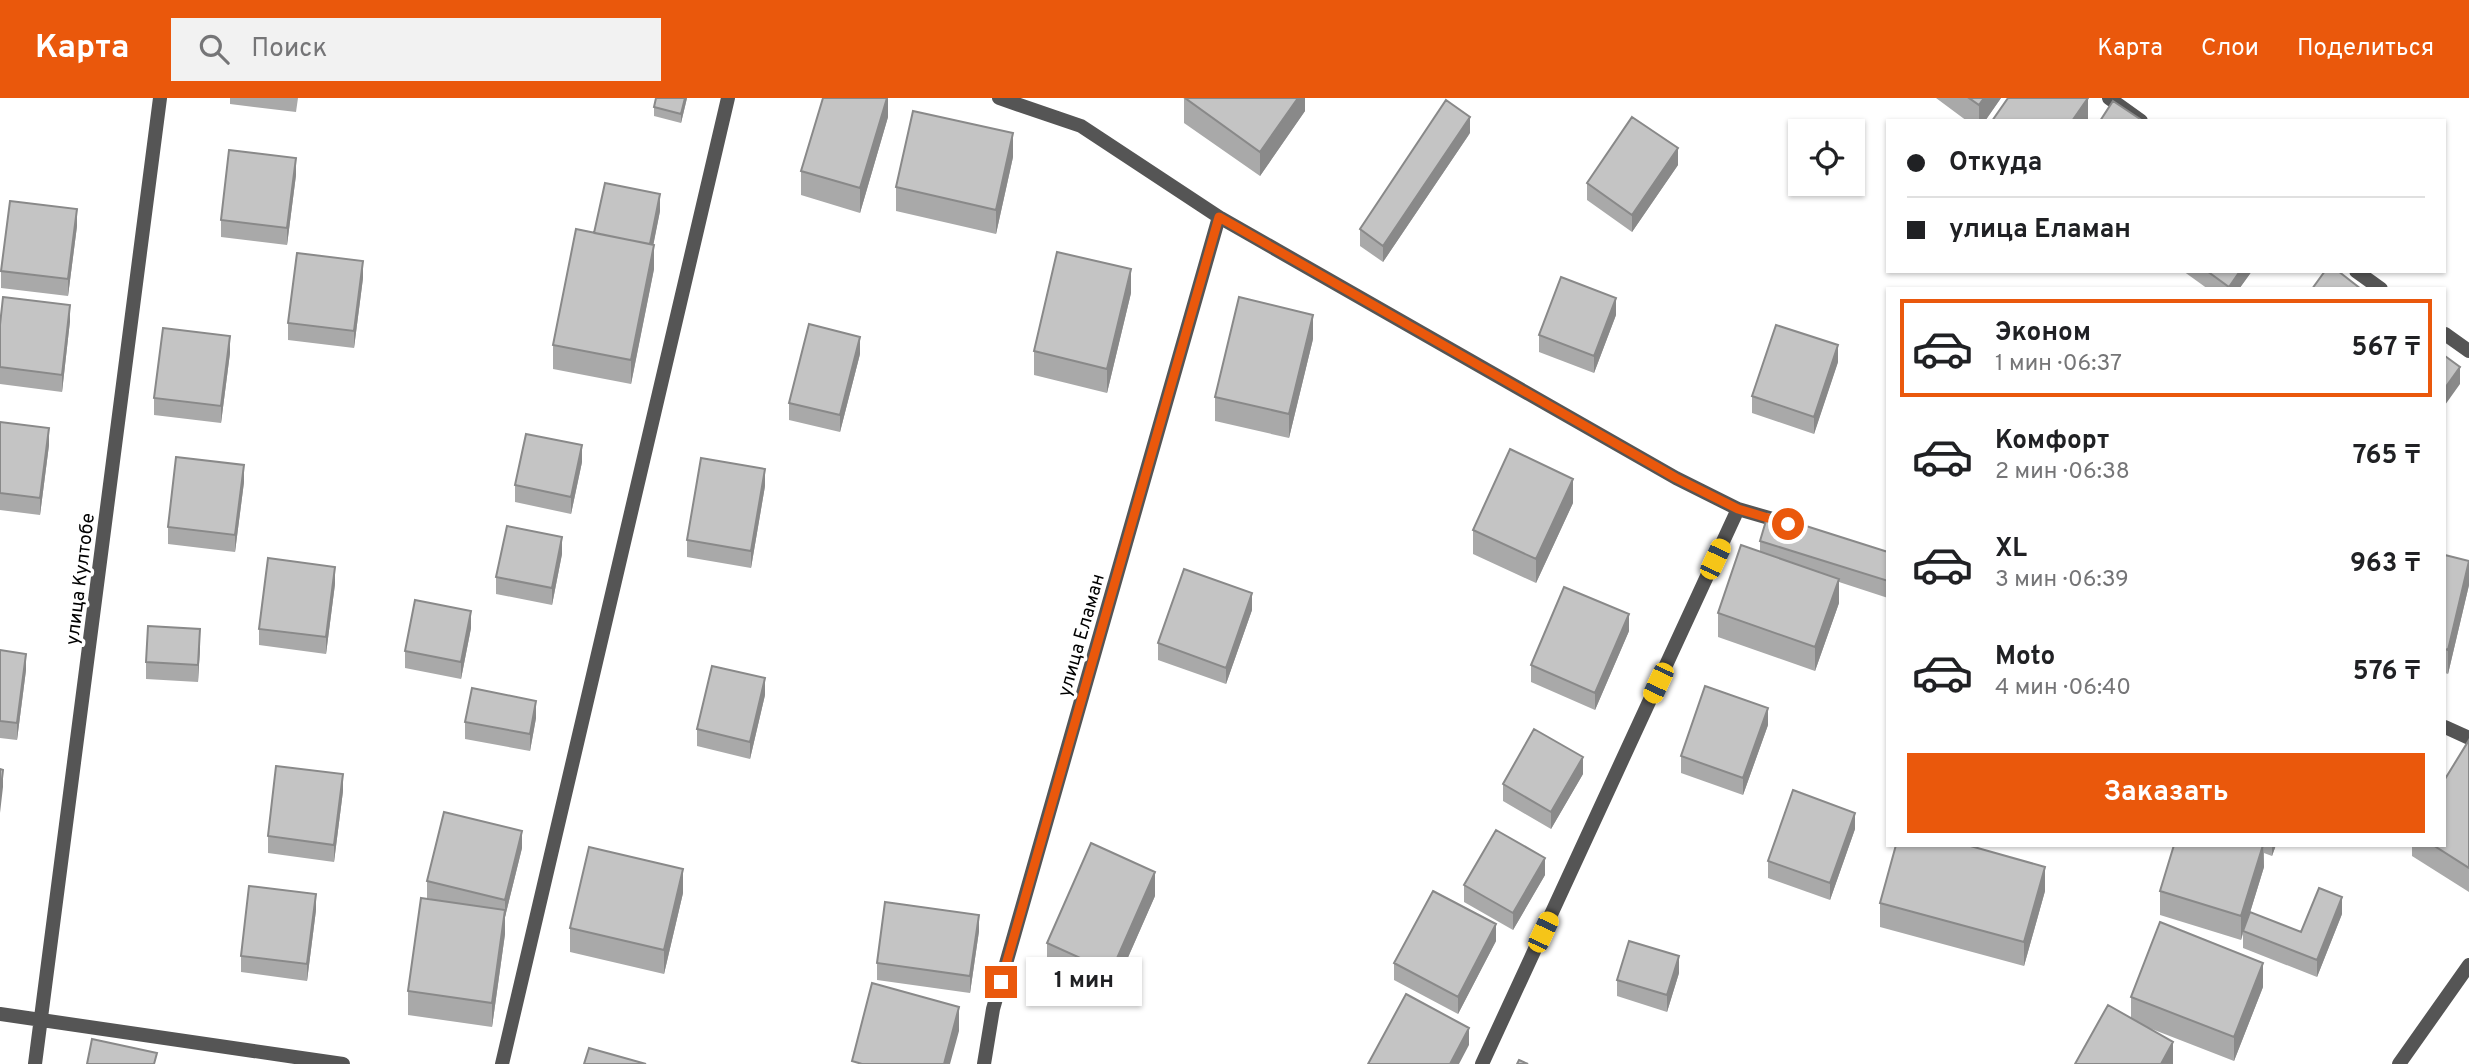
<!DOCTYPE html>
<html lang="ru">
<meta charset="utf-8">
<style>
:root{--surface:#fff;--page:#f2f2f2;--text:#202124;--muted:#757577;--line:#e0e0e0;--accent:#ea580c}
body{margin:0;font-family:Overpass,sans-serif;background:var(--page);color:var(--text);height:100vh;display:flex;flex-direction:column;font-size:26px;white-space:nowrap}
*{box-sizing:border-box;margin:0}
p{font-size:23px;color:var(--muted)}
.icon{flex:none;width:38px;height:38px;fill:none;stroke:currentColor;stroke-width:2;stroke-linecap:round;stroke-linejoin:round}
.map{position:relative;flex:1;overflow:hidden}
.details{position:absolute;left:1886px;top:189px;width:560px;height:560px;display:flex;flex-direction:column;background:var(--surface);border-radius:0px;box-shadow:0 2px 5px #0004}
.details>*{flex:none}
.hud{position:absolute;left:1886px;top:21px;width:560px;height:154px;border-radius:0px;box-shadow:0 2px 5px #0004;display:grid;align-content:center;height:154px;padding:0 21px;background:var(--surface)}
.controls{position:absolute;left:1788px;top:21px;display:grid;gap:14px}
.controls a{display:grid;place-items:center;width:77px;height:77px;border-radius:0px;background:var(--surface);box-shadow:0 2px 5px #0004;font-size:35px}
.end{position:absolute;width:32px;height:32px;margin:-16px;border:9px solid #ea580c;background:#fff;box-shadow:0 0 0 4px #fff}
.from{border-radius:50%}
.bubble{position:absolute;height:49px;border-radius:0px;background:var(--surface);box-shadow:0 2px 5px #0004;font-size:23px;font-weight:700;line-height:49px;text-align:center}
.car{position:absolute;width:21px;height:42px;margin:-21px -10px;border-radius:9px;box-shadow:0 0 5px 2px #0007;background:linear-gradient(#f5c518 24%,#345 0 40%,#f5c518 0 76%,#345 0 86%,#f5c518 0)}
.hud b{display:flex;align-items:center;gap:24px;height:66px;font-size:26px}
.hud b+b{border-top:2px solid var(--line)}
.hud i{width:18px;height:18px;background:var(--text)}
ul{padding:12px 0 0;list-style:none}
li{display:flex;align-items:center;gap:21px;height:98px;margin:0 14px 10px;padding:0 7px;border:4px solid transparent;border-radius:0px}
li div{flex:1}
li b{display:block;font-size:26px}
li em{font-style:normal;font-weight:700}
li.on{border-color:var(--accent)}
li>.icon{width:63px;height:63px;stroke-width:1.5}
.primary-button{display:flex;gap:14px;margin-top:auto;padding:14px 21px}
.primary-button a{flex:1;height:80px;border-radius:0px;background:var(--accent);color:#fff;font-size:28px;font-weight:700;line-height:80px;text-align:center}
header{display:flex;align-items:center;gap:42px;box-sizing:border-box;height:98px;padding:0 35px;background:var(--accent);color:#fff}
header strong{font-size:33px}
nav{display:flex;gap:38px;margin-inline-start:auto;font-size:24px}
.search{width:490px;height:63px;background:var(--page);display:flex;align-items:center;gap:18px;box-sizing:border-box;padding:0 24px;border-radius:0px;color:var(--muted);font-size:26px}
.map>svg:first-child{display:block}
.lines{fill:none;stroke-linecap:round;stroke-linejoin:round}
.minor{stroke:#555;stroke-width:14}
.wall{fill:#a9a9a9}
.shaded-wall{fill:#898989}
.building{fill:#c4c4c4;stroke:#898989;stroke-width:2}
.route{stroke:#ea580c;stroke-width:9}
.labels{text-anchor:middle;stroke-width:7;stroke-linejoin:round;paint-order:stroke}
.street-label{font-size:19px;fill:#000;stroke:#fff}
</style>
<header>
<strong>Карта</strong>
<div class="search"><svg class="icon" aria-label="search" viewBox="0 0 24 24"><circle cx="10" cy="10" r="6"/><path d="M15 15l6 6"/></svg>Поиск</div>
<nav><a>Карта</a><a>Слои</a><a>Поделиться</a></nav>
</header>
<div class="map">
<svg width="2469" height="966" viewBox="0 0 2469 966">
<rect width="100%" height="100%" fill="#fff"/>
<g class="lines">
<path class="minor" d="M999,0L1081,28L1219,119L1676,380L1738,411L1783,424
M2109,0L2141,23
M2356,173L2381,191
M2445,236L2469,253
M2445,629L2469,640
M0,916L343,966
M35,966L160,0
M502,966L728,0
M984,966L993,911L1219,119
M1482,966L1738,411
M2399,966L2469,867"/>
</g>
<path class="wall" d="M230,0H298L296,14L230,6Z
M656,0H687L681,25L654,18V9Z
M888,0V19L860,115L801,97V73Z
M1305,0V13L1260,78L1184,25V1Z
M1936,0H2001L1985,23H1967Z
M1470,35L1383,164L1360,148V131Z
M1013,59L996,136L896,113V89Z
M1678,67L1632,134L1587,102V85Z
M296,77L287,147L221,139V122Z
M660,113L653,147L654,171L631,286L553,271V247L594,135Z
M77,128L68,198L1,190V173Z
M2183,173H2252L2239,191H2208Z
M363,180L354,250L288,242V225Z
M1131,195L1107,295L1034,277V253Z
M1616,217L1594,275L1539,254V237Z
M70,223L62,294L0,286V227Z
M1313,241L1289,340L1215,323V299Z
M230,255L221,325L154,317V300Z
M860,256L840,334L789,322V305Z
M1838,264L1814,336L1752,315V298Z
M0,324L49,347L40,417L0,412Z
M582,364L571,416L515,404V387Z
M244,384L235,454L168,446V429Z
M765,388L751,470L687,459V442Z
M1573,405L1536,485L1473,456V432Z
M1760,443L1888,454V500L1839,484V505L1815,573L1718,539V515L1760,454Z
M562,456L552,507L496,496V479Z
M2445,457L2469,463V487L2448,576L2445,575Z
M335,486L326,556L259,547V531Z
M1252,512L1226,586L1158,562V545Z
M471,530L461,581L405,570V553Z
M1629,533L1595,612L1531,584V567Z
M200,548L198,584L146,581V564Z
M0,552L26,572L17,642L0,640Z
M765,597L750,661L697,648V631Z
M536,620L530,653L465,641V624Z
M1768,627L1743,697L1681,675V658Z
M2469,642V794L2412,758V747H2445Z
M1583,676L1551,731L1503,703V686Z
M343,693L334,764L268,755V738Z
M1855,731L1830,802L1768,780V763Z
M2174,747H2276L2272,758L2264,755V769L2248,821L2301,834L2342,816L2317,879L2243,850V836L2241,842L2160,817V793Z
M522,750L505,819V836L492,929L408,917V893L435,802L427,800V783Z
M1545,777L1513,832L1464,804V787Z
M2045,793L2024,868L1880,829V805Z
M683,795L664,876L570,854V830Z
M1155,798L1111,898L1047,869V845Z
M316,812L307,883L241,874V858Z
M979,833L970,895L877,882V865Z
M1496,843L1458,916L1394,882V865Z
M1679,875L1667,914L1617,898V882Z
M2263,889L2234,963L2144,928L2173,966L2131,921V899Z"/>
<path class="shaded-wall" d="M685,0H687L681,25V16Z
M887,0H888V19L860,115V90Z
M1298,0H1305V13L1260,78V54Z
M1984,0H2001L1985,23H1979V7Z
M2088,0V23H2072Z
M1470,19V35L1383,164V148Z
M1013,35V59L996,136V112Z
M1678,50V67L1632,134V117Z
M296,60V77L287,147V130Z
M660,96V113L650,164V147Z
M77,111V128L68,198V181Z
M654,147V171L631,286V262Z
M363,163V180L354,250V233Z
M1131,171V195L1107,295V271Z
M2240,173H2252L2239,191H2229V189Z
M1616,200V217L1594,275V258Z
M70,207V223L62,294V277Z
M1313,217V241L1289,340V316Z
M230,238V255L221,325V308Z
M860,239V256L840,334V317Z
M1838,247V264L1814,336V319Z
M2460,269V286L2445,307V290Z
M49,330V347L40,417V400Z
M582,347V364L571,416V399Z
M244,367V384L235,454V437Z
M765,371V388L751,470V453Z
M1573,381V405L1536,485V461Z
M562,439V456L552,507V490Z
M2469,463V487L2448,576V552Z
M335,469V486L326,556V539Z
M1839,481V505L1815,573V549Z
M1252,495V512L1226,586V570Z
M471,513V530L461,581V564Z
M1629,516V533L1595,612V595Z
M200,531V548L198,584V567Z
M26,556V572L17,642V625Z
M765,580V597L750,661V644Z
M536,603V620L530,653V636Z
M1768,610V627L1743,697V680Z
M1583,659V676L1551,731V714Z
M3,672V689L0,715V698Z
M343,676V693L334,764V747Z
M1855,715V731L1830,802V785Z
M522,733V750L505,819V802Z
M2263,747L2264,769L2244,834L2243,833L2241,842V818Z
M2273,747H2276L2272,758V750Z
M1545,760V777L1513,832V815Z
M2045,769V793L2024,868V844Z
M683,771V795L664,876V852Z
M1155,774V798L1111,898V874Z
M316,796V812L307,883V866Z
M2342,799V816L2317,879V862Z
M505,812V836L492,929V905Z
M979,817V833L970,895V878Z
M1496,826V843L1458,916V899Z
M1679,858V875L1667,914V897Z
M2263,865V889L2234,963V939Z
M959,909V933L950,966H944Z
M1469,930V947L1459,966H1450Z
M2173,944V966H2161Z"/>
<path class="building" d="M656,0H685L681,16L654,9Z
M823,0H887L860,90L801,73Z
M1185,0H1298L1260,54Z
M1969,0H1984L1979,7Z
M2008,0H2088L2072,23H1992Z
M1446,2L1470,19L1383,148L1360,131Z
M2113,3L2143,23H2100Z
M913,13L1013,35L996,112L896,89Z
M1632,19L1678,50L1632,117L1587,85Z
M229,52L296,60L287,130L221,122Z
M605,85L660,96L650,146L594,135Z
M10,103L77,111L68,181L1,173Z
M576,131L654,147L631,262L553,247Z
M1057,154L1131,171L1107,271L1034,253Z
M297,155L363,163L354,233L288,225Z
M2207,173H2240L2229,189Z
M2325,173H2338L2361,191H2312Z
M1561,179L1616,200L1594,258L1539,237Z
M3,199L70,207L62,277L0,269V227Z
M1239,199L1313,217L1289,316L1215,299Z
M809,226L860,239L840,317L789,305Z
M1776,227L1838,247L1814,319L1752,298Z
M163,230L230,238L221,308L154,300Z
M2445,258L2460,269L2445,290Z
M0,324L49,330L40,400L0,395Z
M526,336L582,347L571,399L515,387Z
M1510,351L1573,381L1536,461L1473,432Z
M176,359L244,367L235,437L168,429Z
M701,360L765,371L751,453L687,442Z
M1768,416L1888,454V483L1760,443Z
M507,428L562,439L552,490L496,479Z
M1741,447L1839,481L1815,549L1718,515Z
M2445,457L2469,463L2448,552L2445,551Z
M268,460L335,469L326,539L259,531Z
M1184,471L1252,495L1226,570L1158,545Z
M1564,489L1629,516L1595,595L1531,567Z
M415,502L471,513L461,564L405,553Z
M148,528L200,531L198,567L146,564Z
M0,552L26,556L17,625L0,623Z
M712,568L765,580L750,644L697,631Z
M1705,588L1768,610L1743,680L1681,658Z
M472,590L536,603L530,636L465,624Z
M1534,631L1583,659L1551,714L1503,686Z
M2469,642V770L2433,747H2445V681Z
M276,668L343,676L334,747L268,738Z
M0,671L3,672L0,698Z
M1793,692L1855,715L1830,785L1768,763Z
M444,714L522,733L505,802L427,783Z
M1496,732L1545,760L1513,815L1464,787Z
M1091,745L1155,774L1111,874L1047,845Z
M1896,747H1967L2045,769L2024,844L1880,805Z
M2174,747H2263L2241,818L2160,793Z
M589,749L683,771L664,852L570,830Z
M249,788L316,796L307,866L241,858Z
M2319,790L2342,799L2317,862L2243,833L2250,814L2301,834Z
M1433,793L1496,826L1458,899L1394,865Z
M421,800L505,812L492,905L408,893Z
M885,804L979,817L970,878L877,865Z
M2160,824L2263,865L2234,939L2131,899Z
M1629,843L1679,858L1667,897L1617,882Z
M872,885L959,909L944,966H862L852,963Z
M1406,896L1469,930L1450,966H1368Z
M2108,907L2173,944L2161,966H2075Z
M92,941L157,955L154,966H87Z
M589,950L646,966H584Z
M1519,962L1528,966H1517Z"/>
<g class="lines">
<path class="route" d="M1001,884L1219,119L1676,380L1738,411L1788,426"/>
</g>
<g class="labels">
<g class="street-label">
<text transform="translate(79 481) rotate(-83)" y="7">улица Култобе</text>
<text transform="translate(1080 537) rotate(-74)" y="7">улица Еламан</text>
</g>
</g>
</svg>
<div class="controls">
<a><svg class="icon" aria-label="locate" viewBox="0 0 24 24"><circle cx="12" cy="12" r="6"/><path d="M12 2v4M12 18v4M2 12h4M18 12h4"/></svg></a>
</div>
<i class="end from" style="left:1788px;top:426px"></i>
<i class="end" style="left:1001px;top:884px"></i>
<div class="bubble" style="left:1026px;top:859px;width:116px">1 мин</div>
<i class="car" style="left:1715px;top:461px;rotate:25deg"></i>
<i class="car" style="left:1658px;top:585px;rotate:205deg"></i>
<i class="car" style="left:1543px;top:834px;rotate:25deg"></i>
<div class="hud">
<b><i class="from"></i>Откуда</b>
<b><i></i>улица Еламан</b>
</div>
<section class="details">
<ul>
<li class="on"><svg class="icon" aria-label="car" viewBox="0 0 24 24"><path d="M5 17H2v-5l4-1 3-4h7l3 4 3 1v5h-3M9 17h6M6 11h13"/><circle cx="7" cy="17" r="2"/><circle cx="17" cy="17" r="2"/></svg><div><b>Эконом</b><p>1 мин · 06:37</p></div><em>567 ₸</em></li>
<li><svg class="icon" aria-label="car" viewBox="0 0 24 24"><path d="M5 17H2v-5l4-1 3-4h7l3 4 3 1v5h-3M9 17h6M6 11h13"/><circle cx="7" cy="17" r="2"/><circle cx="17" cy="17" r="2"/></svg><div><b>Комфорт</b><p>2 мин · 06:38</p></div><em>765 ₸</em></li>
<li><svg class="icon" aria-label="car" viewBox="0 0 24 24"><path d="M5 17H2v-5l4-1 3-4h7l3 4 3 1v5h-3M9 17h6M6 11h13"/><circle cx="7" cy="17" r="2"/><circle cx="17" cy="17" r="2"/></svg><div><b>XL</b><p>3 мин · 06:39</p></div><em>963 ₸</em></li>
<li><svg class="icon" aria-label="car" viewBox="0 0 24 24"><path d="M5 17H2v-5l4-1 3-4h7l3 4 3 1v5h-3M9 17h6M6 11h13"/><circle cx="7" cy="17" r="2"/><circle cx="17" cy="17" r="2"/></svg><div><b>Moto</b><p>4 мин · 06:40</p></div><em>576 ₸</em></li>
</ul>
<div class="primary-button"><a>Заказать</a></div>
</section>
</div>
